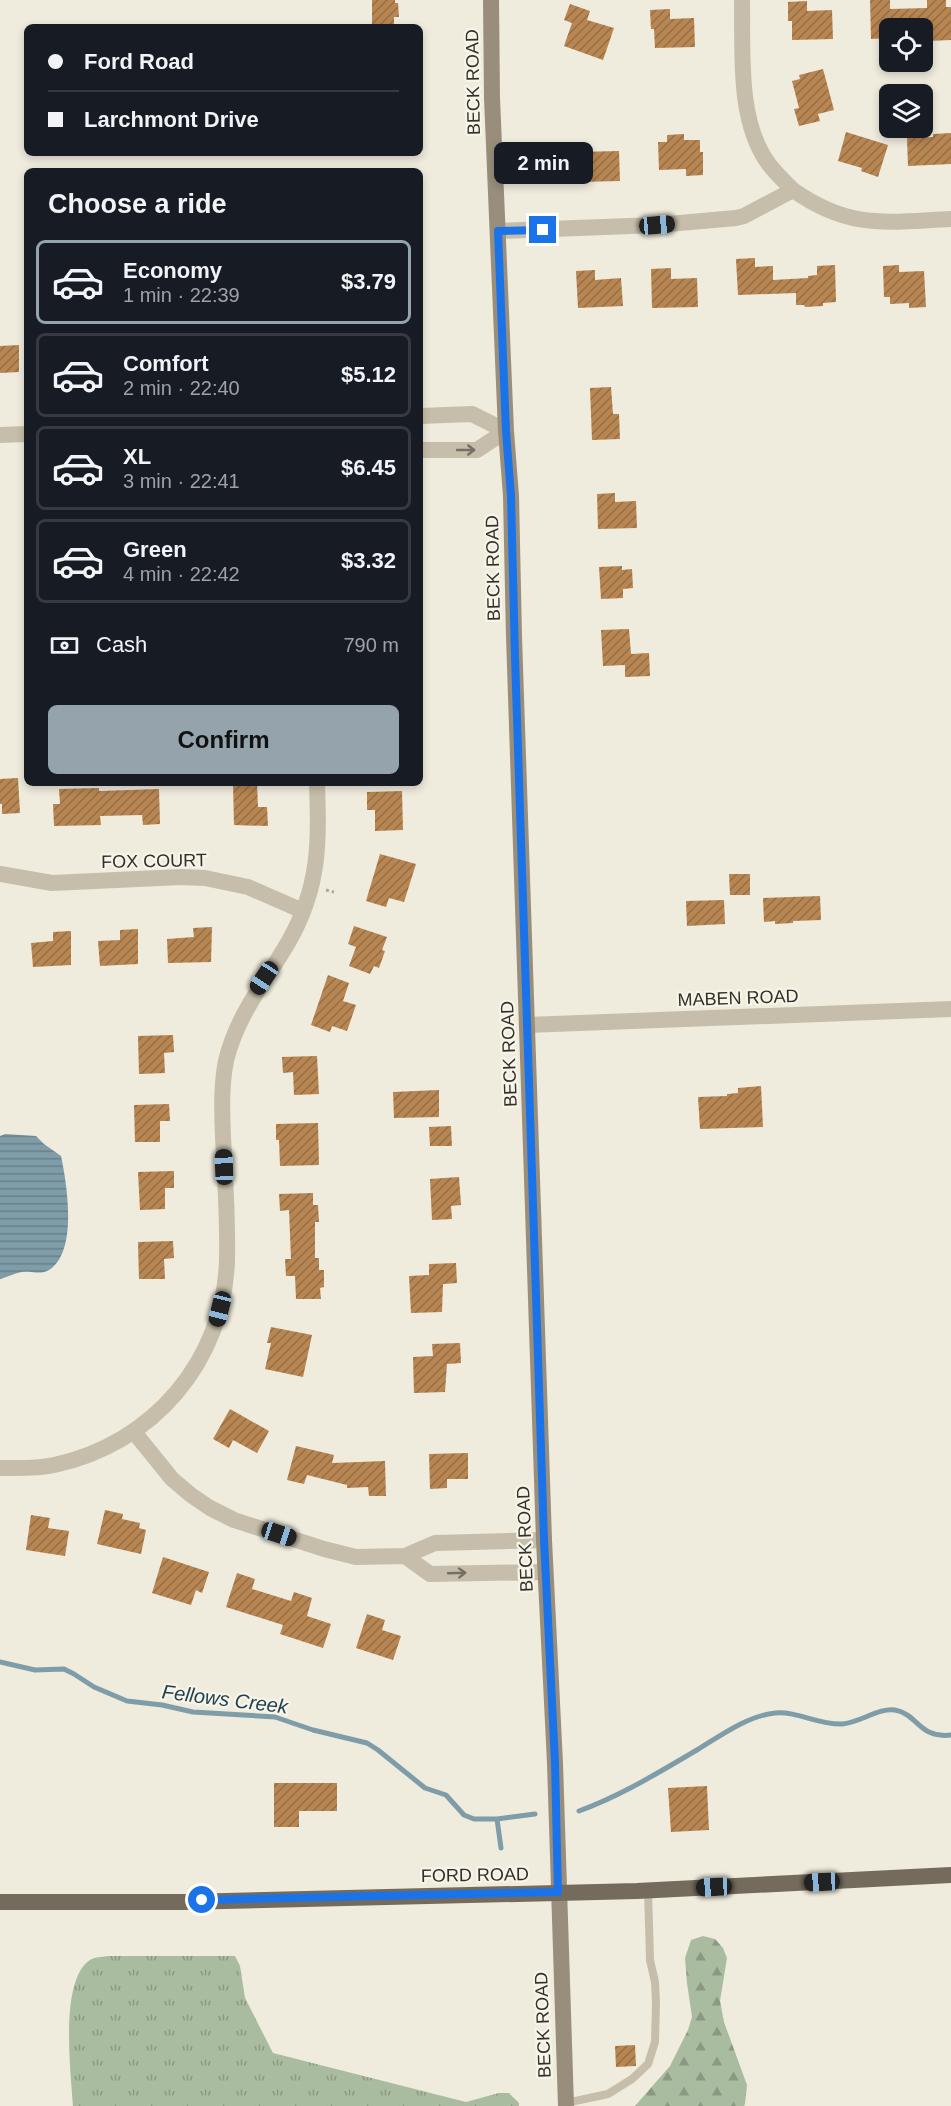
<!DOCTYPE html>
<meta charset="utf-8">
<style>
:root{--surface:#171b24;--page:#242831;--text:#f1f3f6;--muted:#9ea1a6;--line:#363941;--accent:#94a3ac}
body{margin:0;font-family:Arial,sans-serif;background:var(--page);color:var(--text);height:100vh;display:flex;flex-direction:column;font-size:22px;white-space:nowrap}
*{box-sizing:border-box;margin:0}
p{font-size:20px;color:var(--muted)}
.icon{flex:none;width:33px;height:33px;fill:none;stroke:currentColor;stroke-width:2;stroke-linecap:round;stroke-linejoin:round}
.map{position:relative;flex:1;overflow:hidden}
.panel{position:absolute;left:24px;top:168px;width:399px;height:618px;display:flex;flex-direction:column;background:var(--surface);border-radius:9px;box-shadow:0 3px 9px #0003}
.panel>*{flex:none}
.banner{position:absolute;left:24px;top:24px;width:399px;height:132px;border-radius:9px;box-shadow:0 3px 9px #0003;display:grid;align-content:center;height:132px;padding:0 24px;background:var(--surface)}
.controls{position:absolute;left:879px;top:18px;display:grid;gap:12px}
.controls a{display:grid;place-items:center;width:54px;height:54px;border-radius:9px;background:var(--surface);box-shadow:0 3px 9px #0003;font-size:30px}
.end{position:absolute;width:27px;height:27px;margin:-14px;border:8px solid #1a73e8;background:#fff;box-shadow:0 0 0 3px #fff}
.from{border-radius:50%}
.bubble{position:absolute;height:42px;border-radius:9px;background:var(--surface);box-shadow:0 3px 9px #0003;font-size:20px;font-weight:700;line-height:42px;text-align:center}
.car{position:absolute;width:18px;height:36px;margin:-18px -9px;border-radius:8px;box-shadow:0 0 4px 2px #0007;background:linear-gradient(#222 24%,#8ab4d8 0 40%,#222 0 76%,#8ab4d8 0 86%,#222 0)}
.banner b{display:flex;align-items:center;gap:21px;height:57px;font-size:22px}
.banner b+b{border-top:2px solid var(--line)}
.banner i{width:15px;height:15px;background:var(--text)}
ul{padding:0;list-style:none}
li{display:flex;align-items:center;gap:18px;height:84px;margin:0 12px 9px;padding:0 12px;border:3px solid var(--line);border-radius:9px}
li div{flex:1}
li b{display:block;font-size:22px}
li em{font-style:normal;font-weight:700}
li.active{border-color:var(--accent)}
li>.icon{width:54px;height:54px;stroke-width:1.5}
h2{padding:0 24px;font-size:27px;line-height:72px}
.pay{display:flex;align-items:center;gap:15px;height:66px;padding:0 24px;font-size:22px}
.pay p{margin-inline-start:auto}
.primary-button{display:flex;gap:12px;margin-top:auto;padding:12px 24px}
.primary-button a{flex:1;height:69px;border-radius:9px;background:var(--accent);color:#111;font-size:24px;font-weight:700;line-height:69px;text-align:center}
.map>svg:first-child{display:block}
.grass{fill:url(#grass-tufts)}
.forest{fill:url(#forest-firs)}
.water{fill:url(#water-rules)}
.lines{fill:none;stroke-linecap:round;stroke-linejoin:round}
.stream{stroke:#7f9ca9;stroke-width:5}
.building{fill:url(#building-hatch)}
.path{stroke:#b1a995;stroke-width:3;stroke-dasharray:3 3;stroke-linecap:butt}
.service{stroke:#c6beaa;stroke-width:8}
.minor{stroke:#c6beaa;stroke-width:16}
.secondary{stroke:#998e7c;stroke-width:16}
.primary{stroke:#746b5c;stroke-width:16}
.oneway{stroke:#766f63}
.route{stroke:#1a73e8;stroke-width:8}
.labels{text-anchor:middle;stroke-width:4.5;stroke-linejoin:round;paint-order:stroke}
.street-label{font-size:18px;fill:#342f29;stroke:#f7f5e9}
.water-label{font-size:20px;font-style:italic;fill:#234151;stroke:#f7f5e9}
</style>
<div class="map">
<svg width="951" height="2106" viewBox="0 0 951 2106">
<defs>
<pattern id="grass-tufts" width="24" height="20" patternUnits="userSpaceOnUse" patternTransform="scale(1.5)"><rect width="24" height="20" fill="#aabc9f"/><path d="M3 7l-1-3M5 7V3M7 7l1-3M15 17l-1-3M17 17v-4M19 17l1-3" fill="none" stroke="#8b9982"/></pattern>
<pattern id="forest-firs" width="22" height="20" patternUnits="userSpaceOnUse" patternTransform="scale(1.5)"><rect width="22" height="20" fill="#aabc9f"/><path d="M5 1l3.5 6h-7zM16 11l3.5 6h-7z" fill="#8b9982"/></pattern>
<pattern id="water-rules" width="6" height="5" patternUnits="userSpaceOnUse" patternTransform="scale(1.5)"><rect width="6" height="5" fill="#7f9ca9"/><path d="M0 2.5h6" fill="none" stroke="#69808a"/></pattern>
<pattern id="building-hatch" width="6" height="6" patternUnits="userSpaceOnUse" patternTransform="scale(1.5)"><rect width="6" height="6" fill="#b88652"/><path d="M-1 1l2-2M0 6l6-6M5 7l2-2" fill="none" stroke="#966e44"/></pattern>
</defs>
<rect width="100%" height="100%" fill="#efebdd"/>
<path class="grass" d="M108,1956H235L240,1966L245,1998L273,2053L466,2102L499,2093H509L519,2103V2106H73C71,2073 59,1980 90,1960C94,1957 102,1957 108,1956Z"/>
<path class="forest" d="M703,1936L715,1939L723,1948L727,1958L720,2001L724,2022L747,2085L745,2104L744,2106H635L670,2066L688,2030L692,2017L687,1983L685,1958L691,1940Z"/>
<path class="water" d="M5,1134L36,1136L44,1144L61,1156C67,1184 78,1252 49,1270C41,1275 31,1271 22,1272C15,1273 7,1277 0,1279V1136Z"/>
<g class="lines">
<path class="stream" d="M0,1662L35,1670L64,1669L74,1674L94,1687L127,1701L162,1705L193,1712L275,1717L313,1730L367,1743L378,1750L425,1788L446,1795L464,1815L474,1819H497L535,1814
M579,1811C621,1796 659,1772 697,1750C720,1736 747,1716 775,1713C798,1711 818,1725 842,1724C859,1723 880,1707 895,1710C918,1714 919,1739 951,1735
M497,1819L501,1848"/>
</g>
<path class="building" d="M372,0H395V3H398L399,17H394V27H372Z
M870,0H890V9L927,8V0H946V7H951V40L928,41V28H890V38L871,39Z
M807,1V11L832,10L833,39L792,40V21H788V2Z
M570,4L590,11L587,20L614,28L603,60L564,46L572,23L564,20Z
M670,9V19L694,18L695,47L655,48L654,29H651L650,10Z
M823,69L834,110L818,114L820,121L799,126L794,109L799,108L792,81L800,79L799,75Z
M846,132L888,145L878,177L861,171L862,168L838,161Z
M951,133V164L908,166L907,138L933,137V134Z
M684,134V140H700V152H703V175L686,176V169L659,170L658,142H667V135Z
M619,151L620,181L579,182L578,152Z
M755,258V267L773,266V280L808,278V276L817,275V266L835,265L836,302L823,303V306L805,307L804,305H796V293L738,295L736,259Z
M899,265V272L924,271L926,307L909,308V303L890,304V297H884L883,266Z
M671,268V279L697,278L698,307L652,308L651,269Z
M595,270V280L621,278L623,306L578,308L576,271Z
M19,345V372L0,373V346Z
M611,387L613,414H619L620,439L592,440L590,388Z
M615,493V502L636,501L637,528L598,529L597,494Z
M622,566V570L632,569L633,588L623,589V598L601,599L599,567Z
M629,629L631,654L649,653L650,676L625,677V665L603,666L601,630Z
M18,778L20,813L2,814V804H0V779Z
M233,783H257L258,807H267L268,826L234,825Z
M99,788V791L159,789L160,824L143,825L142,815L100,816L101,825L54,826L53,804H60L59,789Z
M402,791L403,830L375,831V810H367V792Z
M380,854L416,864L404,902L389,898L386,907L366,901Z
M729,874H750V895H730Z
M820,896L821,920L793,921V923L775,924V921L764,922L763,898Z
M724,900L725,924L687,926L686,901Z
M354,926L387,937L382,950L385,951L379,968L374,966L370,974L349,966L356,947L348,944Z
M212,927L211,962L168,963L167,939L194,937L193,928Z
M138,929V964L100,966L98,941L120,940V930Z
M71,931V965L33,967L31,943L53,941V932Z
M328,975L349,983L343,1001L356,1005L347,1031L332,1026L330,1032L311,1025Z
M173,1035L174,1052L164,1053L165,1073L139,1074L138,1036Z
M317,1056L319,1094L294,1095L293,1072L283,1073L282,1057Z
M761,1086L763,1127L700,1129L698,1097L727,1096V1094L738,1093V1088Z
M439,1090V1117L394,1118L393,1092Z
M169,1104L170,1121H160V1142H135L134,1105Z
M318,1123L319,1165L280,1166L279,1140H276V1124Z
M451,1126L452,1146H430L429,1127Z
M174,1171V1188H165V1209L140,1210L138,1172Z
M459,1177L461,1205L451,1206L452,1219L432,1220L430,1179Z
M313,1193V1205H318L319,1222H315V1258H319V1270H324V1287L320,1288L321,1299H296L295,1276H286L285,1259H291L289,1210L280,1211L279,1194Z
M173,1241L174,1258L164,1259L165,1279H139L138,1242Z
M456,1263L457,1283L443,1284L442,1312L411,1313L409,1276L429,1275V1264Z
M271,1327L312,1335L303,1377L265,1369L271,1343H267Z
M460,1343L461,1363L447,1364L445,1392L414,1393L413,1357L433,1356L432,1344Z
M230,1409L269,1431L257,1453L233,1440L229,1448L213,1439Z
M296,1446L334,1455L332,1463L385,1461L386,1496H369L368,1487L347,1488V1485L307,1475L304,1484L287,1480Z
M468,1453V1479H447V1488L430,1489L429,1454Z
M105,1510L123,1514L122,1519L140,1523L139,1528L146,1530L141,1554L97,1544Z
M31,1515L50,1518L48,1528L69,1531L65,1556L26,1550Z
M163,1557L209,1572L202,1593L196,1590L191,1605L152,1593Z
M237,1573L255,1579L252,1589L291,1601L294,1592L312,1598L307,1616L331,1624L323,1648L280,1634L283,1625L226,1607Z
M367,1614L385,1620L382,1630L401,1636L393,1660L356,1648Z
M274,1783H337V1811H299V1827H274Z
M707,1786L709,1830L671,1832L668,1788Z
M635,2045L636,2066L616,2067L615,2046Z"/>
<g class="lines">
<path class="path" d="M326,890L334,892"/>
<path class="service" d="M566,2103L608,2094L632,2079L648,2064L655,2042L656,2002L655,1982L650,1960L648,1890"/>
<path class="minor" d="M742,0C743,51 737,120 768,163C775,173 784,181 793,190
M498,231L657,225L736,218L744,216L793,190C850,230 886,222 951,219
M420,416L472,414L506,431
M0,435L27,434
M420,450H477L506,431
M0,874L52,883L181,877L205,878L248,887L303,911
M527,1025L951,1009
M134,1432L172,1479L191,1495L210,1508L234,1520L324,1549L356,1557L405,1556L435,1543L544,1540
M0,1468C18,1468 36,1469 54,1465C153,1444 224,1361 227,1260C228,1219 225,1178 223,1137C222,1113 221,1085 226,1061C237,1014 266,981 289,941C320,886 319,843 317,783
M405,1556L430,1574L545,1572"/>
<path class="secondary" d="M491,0L492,98L506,431L511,496L514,636L544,1540L555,1763L566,2106"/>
<path class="primary" d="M0,1902H184L637,1891L951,1875"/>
</g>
<defs><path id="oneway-shaft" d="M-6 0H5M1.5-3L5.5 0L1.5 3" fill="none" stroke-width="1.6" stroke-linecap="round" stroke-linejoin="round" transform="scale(1.5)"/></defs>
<g class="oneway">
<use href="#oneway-shaft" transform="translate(466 450)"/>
<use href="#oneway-shaft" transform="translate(457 1573) rotate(-2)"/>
</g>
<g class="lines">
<path class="route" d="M202,1900L558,1892L555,1763L544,1539L515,657L511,496L506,431L498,231L543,230"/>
</g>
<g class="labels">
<g class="street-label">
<text transform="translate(473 82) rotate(-91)" y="6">BECK ROAD</text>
<text transform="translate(493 568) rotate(-91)" y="6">BECK ROAD</text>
<text transform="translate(154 861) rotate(-1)" y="6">FOX COURT</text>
<text transform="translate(738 998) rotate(-2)" y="6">MABEN ROAD</text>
<text transform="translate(509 1054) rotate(-92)" y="6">BECK ROAD</text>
<text transform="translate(525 1539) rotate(-92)" y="6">BECK ROAD</text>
<text transform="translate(475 1875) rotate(-1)" y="6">FORD ROAD</text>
<text transform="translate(543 2025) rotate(-92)" y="6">BECK ROAD</text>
</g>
<g class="water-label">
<text transform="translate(225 1699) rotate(7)" y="7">Fellows Creek</text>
</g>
</g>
</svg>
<div class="controls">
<a><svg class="icon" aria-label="locate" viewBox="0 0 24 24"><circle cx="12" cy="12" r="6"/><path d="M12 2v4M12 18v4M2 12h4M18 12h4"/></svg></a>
<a><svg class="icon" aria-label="layers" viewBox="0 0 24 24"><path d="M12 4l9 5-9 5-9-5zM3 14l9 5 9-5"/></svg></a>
</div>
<i class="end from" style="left:202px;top:1900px"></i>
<i class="end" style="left:543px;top:230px"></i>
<div class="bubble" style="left:494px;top:142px;width:99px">2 min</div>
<i class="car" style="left:657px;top:225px;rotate:85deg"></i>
<i class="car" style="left:264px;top:978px;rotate:213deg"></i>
<i class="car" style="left:224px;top:1167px;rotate:358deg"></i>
<i class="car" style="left:220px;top:1309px;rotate:194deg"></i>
<i class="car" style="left:279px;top:1534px;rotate:108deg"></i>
<i class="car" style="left:822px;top:1882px;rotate:267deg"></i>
<i class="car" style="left:714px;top:1887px;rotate:267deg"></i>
<div class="banner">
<b><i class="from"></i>Ford Road</b>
<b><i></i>Larchmont Drive</b>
</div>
<section class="panel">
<h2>Choose a ride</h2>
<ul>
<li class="active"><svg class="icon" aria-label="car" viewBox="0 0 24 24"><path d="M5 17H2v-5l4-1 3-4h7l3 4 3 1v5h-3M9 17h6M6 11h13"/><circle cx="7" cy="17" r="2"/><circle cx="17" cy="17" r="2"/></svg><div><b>Economy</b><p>1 min · 22:39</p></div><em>$3.79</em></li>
<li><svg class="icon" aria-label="car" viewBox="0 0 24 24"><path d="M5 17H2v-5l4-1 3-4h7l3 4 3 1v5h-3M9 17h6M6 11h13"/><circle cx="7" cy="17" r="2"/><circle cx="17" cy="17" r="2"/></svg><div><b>Comfort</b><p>2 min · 22:40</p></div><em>$5.12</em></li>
<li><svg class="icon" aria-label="car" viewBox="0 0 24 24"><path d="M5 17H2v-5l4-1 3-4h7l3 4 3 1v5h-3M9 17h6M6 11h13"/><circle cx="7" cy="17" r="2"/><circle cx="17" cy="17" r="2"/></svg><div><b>XL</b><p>3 min · 22:41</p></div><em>$6.45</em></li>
<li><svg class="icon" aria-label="car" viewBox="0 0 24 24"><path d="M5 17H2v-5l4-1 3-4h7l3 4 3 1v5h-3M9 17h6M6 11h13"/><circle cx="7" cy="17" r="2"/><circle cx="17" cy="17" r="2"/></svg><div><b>Green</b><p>4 min · 22:42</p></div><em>$3.32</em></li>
</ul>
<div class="pay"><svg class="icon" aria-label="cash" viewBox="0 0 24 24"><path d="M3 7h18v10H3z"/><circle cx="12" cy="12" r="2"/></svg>Cash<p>790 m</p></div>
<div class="primary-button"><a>Confirm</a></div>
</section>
</div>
